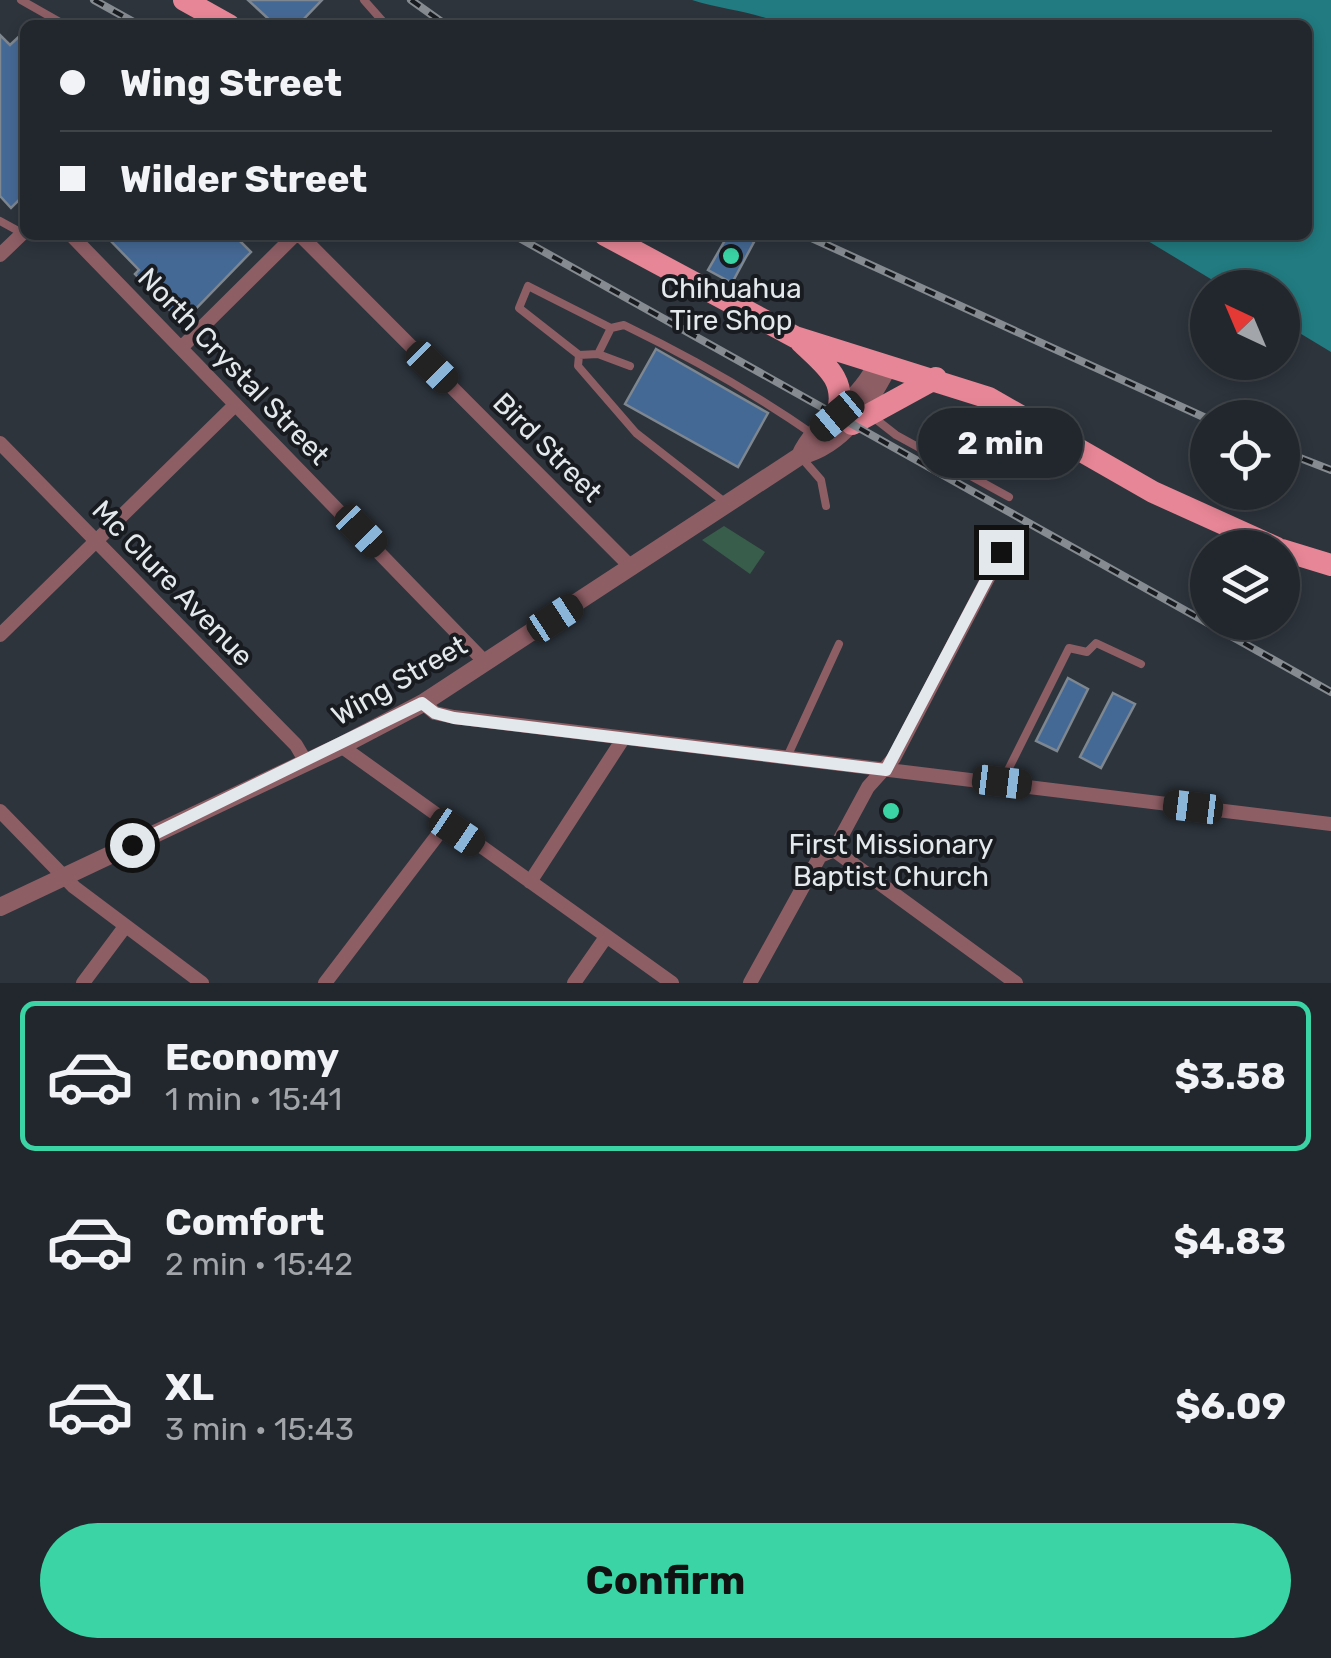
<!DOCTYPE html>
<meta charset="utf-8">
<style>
:root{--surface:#22272d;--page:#2e3339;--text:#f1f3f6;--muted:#a2a5aa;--line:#3f4449;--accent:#3ad4a5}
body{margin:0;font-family:Rubik,sans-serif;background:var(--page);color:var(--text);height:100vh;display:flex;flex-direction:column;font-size:38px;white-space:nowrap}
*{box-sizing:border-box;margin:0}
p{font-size:32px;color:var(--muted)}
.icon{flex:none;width:55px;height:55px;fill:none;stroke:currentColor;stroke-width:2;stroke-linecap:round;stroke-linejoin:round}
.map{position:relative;height:983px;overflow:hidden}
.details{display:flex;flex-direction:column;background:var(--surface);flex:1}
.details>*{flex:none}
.hud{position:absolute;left:20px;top:20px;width:1292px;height:220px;border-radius:15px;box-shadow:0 5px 15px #0003,0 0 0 2px var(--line);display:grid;align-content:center;height:220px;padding:0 40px;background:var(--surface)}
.needle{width:65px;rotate:316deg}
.fabs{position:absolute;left:1190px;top:270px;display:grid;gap:20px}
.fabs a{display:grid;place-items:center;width:110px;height:110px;border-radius:50%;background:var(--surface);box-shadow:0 5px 15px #0003,0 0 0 2px var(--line);font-size:50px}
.end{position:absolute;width:45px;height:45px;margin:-22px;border:12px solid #e3e8ed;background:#111;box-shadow:0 0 0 5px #111}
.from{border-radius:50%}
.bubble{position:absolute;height:70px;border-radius:35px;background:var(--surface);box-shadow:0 5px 15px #0003,0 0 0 2px var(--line);font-size:32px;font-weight:700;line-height:70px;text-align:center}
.car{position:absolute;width:30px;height:60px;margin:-30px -15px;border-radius:12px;box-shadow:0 0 8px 2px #0007;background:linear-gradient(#222 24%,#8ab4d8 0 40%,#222 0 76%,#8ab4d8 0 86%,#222 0)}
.hud b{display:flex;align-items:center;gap:35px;height:95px;font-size:38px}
.hud b+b{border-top:2px solid var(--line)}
.hud i{width:25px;height:25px;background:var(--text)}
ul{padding:18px 0 0;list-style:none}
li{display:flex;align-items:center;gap:30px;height:150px;margin:0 20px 15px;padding:0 20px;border:5px solid transparent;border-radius:15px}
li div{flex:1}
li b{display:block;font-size:38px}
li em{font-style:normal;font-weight:700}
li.active{border-color:var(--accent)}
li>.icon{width:90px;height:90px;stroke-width:1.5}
.cta{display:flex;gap:20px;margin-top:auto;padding:20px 40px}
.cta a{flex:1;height:115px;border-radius:60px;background:var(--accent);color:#111;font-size:40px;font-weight:700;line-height:115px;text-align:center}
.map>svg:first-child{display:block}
.green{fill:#385d4b}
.water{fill:#217b80}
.building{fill:#456995;stroke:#7e8690;stroke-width:2.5}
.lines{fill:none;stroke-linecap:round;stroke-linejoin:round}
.service{stroke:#8e5e65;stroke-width:8}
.minor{stroke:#8e5e65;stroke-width:14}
.tertiary{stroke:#8e5e65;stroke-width:18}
.primary{stroke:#e78696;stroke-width:22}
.rail-casing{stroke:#858b91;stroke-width:8}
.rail{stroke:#181b1f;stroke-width:4;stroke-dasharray:11;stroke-linecap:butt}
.route{stroke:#e3e8ed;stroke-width:12}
.poi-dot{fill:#3ad4a5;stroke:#181b1f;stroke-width:4}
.labels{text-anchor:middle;stroke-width:8;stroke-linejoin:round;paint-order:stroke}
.poi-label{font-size:28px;fill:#e3e8ed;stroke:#181b1f}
.street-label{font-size:28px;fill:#e3e8ed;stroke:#181b1f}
</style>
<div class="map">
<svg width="1331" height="983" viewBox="0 0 1331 983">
<rect width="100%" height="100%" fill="#2d343c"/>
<path class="green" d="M724,526L765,552L750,574L702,540Z"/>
<path class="water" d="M692,0H1331V352L1283,323L1282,288L1224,287L1138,235H1308V25H783C755,11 723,10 692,0Z"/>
<path class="building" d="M248,0H322L298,25H275Z
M25,31V194L11,208L0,196V35L10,45Z
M105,235H234L251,252L182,323L135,274L139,270Z
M728,235H741L754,242L732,283L708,270Z
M656,349L768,413L738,467L625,404Z
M1068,678L1088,689L1057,751L1036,741Z
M1113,693L1135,704L1101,768L1080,757Z"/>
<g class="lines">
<path class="service" d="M21,0L65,25
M364,0L386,25
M0,221L22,233
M611,328L624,325C690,357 754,393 814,435
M579,355L519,308L528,286L611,328L598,354
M630,366L598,354L579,355L578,366L636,433L727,504
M873,417L896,435L1009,497
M800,456L821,480L826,506
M787,757L839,644
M1002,782L1069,648L1087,652L1096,643L1141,664"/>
<path class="minor" d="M71,235L485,662
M300,235L632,568
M0,255L25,231
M181,348L295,235
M0,443L296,745L306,762
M0,635L235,405
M423,703L435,713L454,717L1331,824
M341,746L672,983
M0,811L74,887L202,983
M834,850L1016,983
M530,882L623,739
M83,983L124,928
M325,983L446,824
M574,983L606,937
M750,983L820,856L834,850L868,787L894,758L1001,553"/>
<path class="tertiary" d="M800,456C815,421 857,404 874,369
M0,907L341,746L423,703L800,456C844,445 868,405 888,367"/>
<path class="primary" d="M184,0L229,25
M605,235L795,337L989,398L1153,492L1277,548
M801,342C825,365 848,380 837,415
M852,424L936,378
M1282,550L1331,565"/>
<defs>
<path id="rail" d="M94,0L139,25
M411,0L446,25
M514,235L1331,692
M805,235L1208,419
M1282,451L1331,470"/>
</defs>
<use href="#rail" class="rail-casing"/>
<use href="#rail" class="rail"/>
</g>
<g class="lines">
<path class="route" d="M132,845L422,703L435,713L454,718L886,770L1001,552"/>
</g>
<g class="poi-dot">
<circle cx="731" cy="256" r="10"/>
<circle cx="891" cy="811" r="10"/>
</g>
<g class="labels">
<g class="poi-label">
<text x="731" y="298">Chihuahua<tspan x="731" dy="32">Tire Shop</tspan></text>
<text x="891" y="854">First Missionary<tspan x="891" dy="32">Baptist Church</tspan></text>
</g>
<g class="street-label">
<text transform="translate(234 366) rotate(46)" y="10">North Crystal Street</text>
<text transform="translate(548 447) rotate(45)" y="10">Bird Street</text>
<text transform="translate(173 583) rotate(46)" y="10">Mc Clure Avenue</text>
<text transform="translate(399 680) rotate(-30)" y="10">Wing Street</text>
</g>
</g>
</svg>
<div class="fabs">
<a><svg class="needle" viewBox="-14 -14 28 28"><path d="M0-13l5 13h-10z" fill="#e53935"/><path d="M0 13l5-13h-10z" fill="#a2a5aa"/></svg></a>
<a><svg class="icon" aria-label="locate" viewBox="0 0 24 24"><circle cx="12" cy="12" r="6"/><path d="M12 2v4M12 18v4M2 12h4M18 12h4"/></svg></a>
<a><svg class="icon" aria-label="layers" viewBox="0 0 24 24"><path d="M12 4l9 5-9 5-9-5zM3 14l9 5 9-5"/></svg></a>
</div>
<i class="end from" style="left:132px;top:845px"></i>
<i class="end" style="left:1001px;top:552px"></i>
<div class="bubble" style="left:918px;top:408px;width:165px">2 min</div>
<i class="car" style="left:432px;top:367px;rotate:135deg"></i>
<i class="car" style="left:837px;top:416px;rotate:230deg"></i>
<i class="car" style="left:361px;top:531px;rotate:136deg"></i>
<i class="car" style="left:555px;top:618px;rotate:57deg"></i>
<i class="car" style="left:1002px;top:782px;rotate:97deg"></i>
<i class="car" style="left:1193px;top:807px;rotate:277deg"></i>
<i class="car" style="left:457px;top:832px;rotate:124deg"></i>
<div class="hud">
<b><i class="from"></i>Wing Street</b>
<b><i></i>Wilder Street</b>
</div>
</div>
<section class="details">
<ul>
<li class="active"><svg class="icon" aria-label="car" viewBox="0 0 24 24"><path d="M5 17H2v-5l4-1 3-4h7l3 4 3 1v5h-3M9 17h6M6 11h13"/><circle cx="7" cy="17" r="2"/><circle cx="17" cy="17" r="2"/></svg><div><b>Economy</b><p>1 min · 15:41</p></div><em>$3.58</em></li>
<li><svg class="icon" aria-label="car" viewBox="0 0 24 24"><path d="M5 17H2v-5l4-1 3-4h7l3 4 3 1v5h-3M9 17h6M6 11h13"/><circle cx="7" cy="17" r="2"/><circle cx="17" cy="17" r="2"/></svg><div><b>Comfort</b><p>2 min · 15:42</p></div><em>$4.83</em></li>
<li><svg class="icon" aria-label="car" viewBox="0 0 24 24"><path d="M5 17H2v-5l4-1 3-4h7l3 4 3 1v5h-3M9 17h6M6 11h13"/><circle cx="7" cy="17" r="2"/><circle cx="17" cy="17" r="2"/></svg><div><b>XL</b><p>3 min · 15:43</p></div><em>$6.09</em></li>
</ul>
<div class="cta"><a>Confirm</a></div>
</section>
